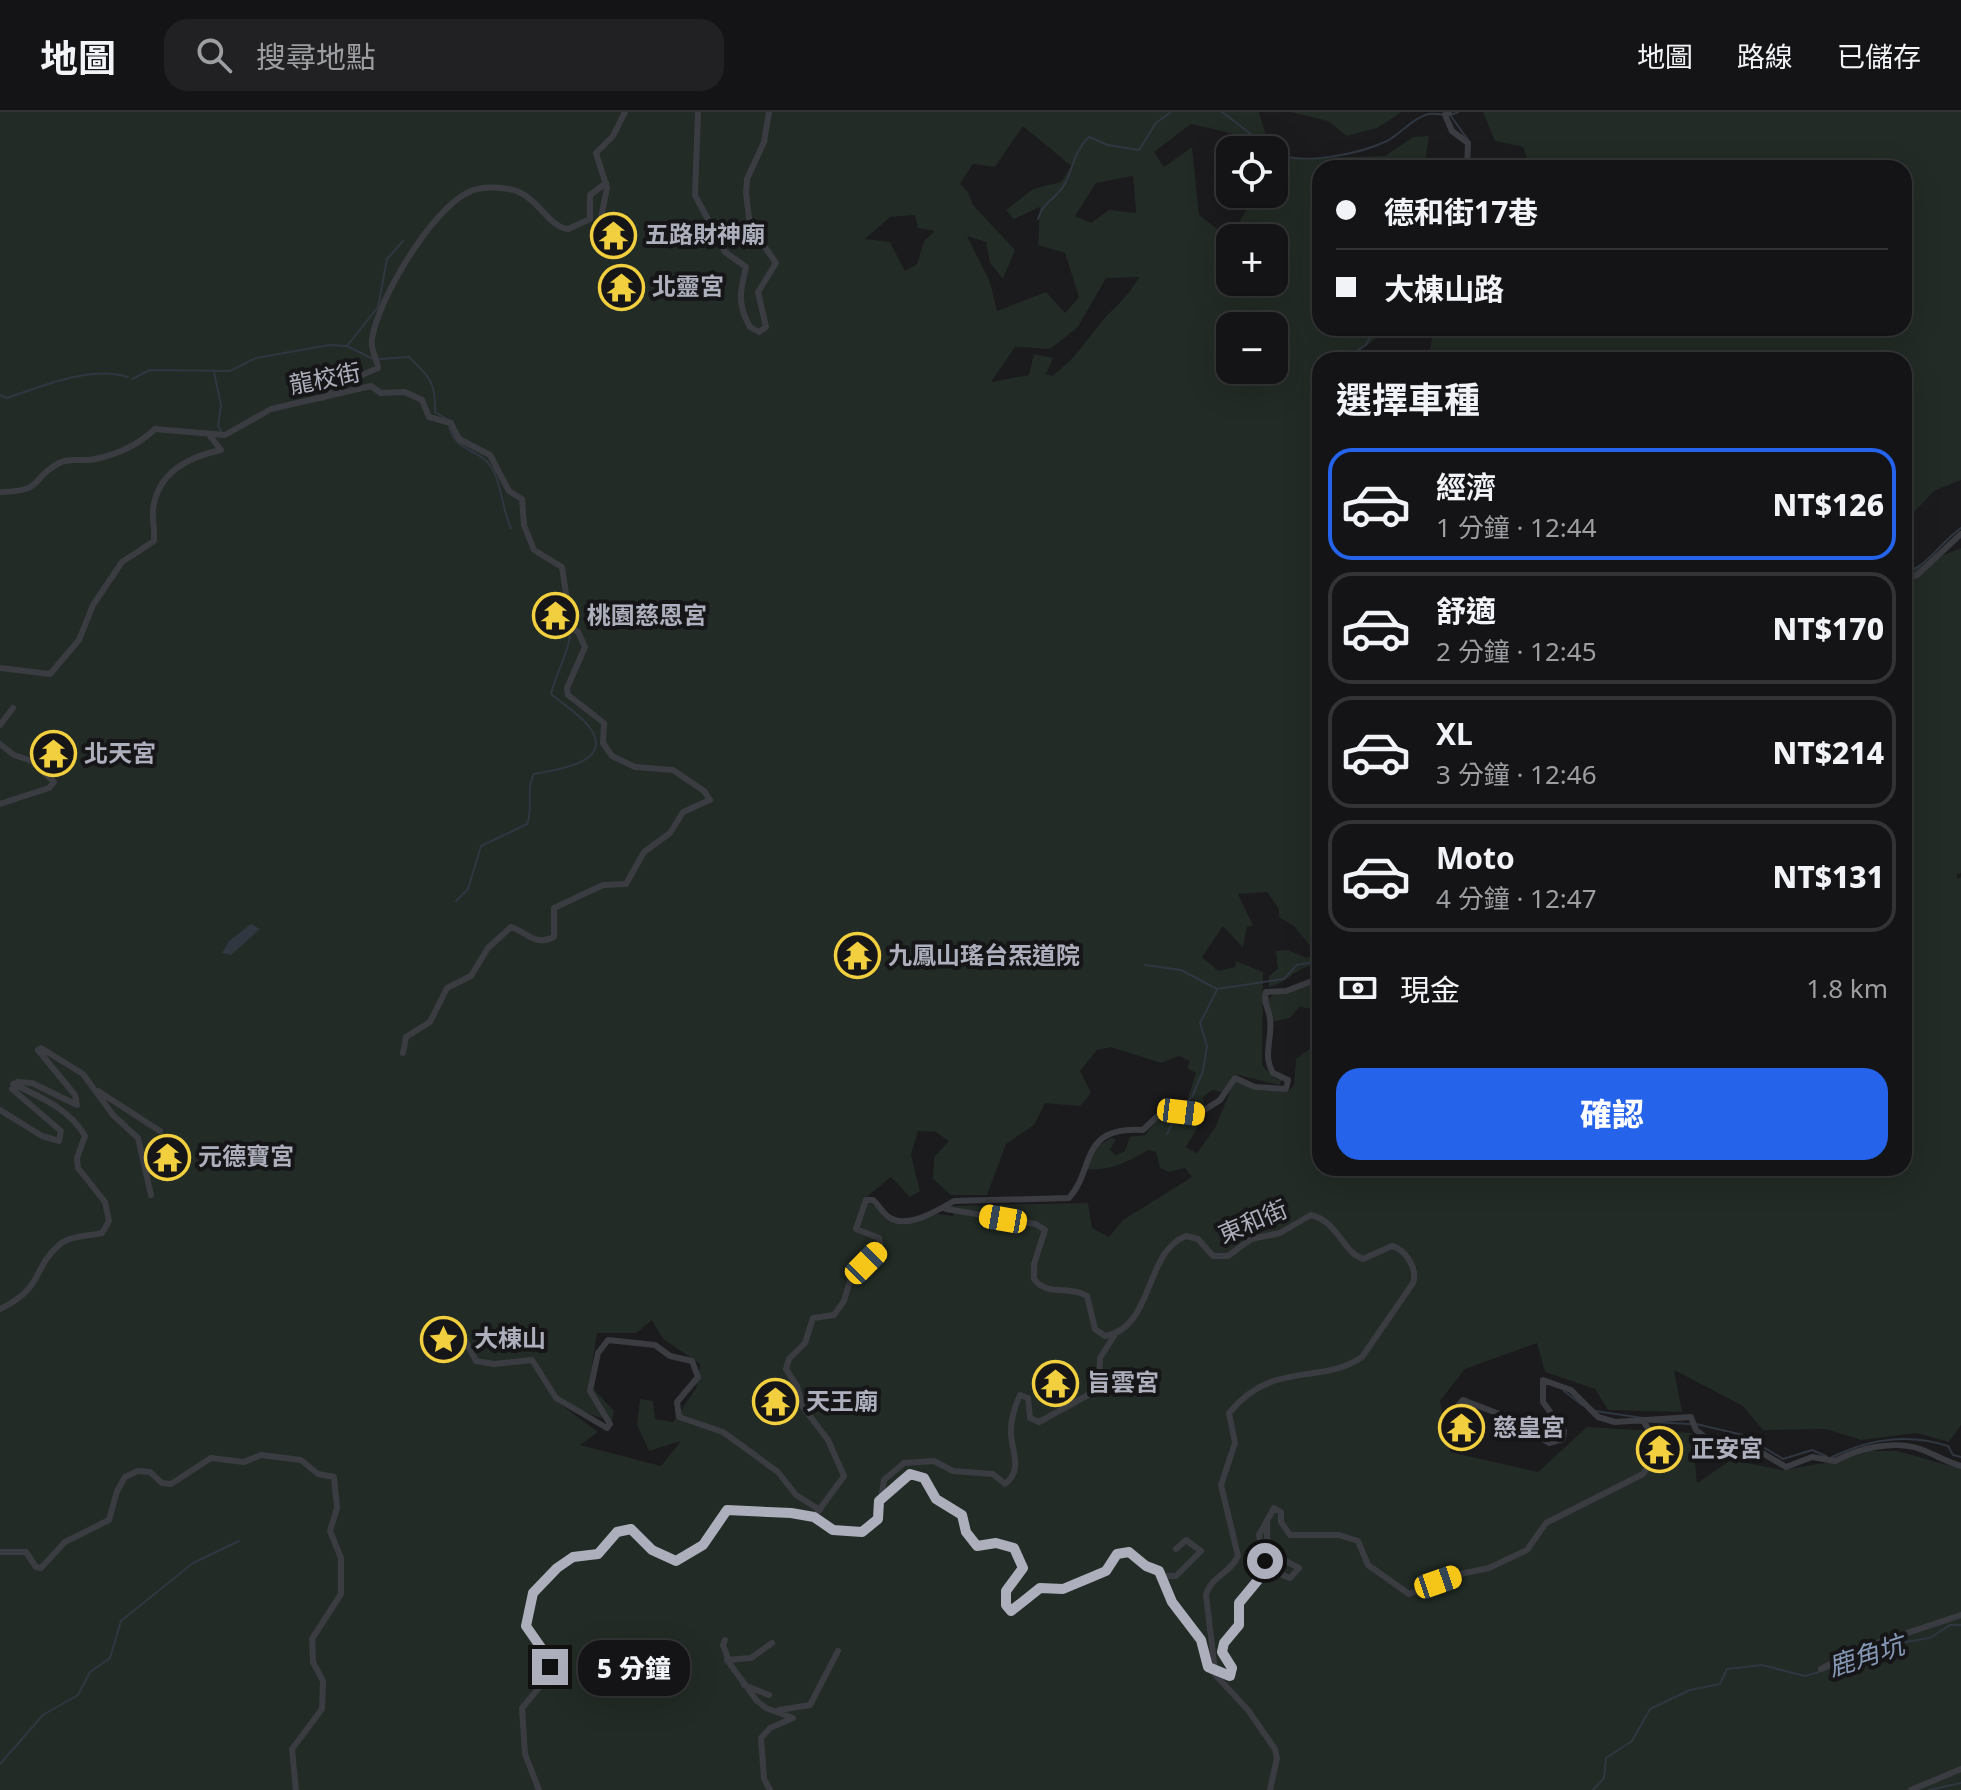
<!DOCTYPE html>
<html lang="zh-TW">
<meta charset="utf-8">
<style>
:root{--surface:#141416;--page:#212123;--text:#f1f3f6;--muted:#9d9ea1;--line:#333335;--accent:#2563eb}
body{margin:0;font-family:"Noto Sans","Noto Sans TC",sans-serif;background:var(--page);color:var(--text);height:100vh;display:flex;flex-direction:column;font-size:30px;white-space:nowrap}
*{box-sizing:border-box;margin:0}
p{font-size:26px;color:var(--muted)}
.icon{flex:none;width:44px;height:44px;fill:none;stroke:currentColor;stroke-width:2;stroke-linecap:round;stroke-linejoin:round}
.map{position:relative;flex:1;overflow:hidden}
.side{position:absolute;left:1312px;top:240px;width:600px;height:824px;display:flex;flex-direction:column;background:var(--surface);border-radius:24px;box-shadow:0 8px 32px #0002,0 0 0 2px var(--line)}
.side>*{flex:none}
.guide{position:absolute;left:1312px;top:48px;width:600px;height:176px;border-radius:24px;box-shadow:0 8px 32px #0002,0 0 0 2px var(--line);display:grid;align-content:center;height:176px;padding:0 24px;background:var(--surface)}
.buttons{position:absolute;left:1216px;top:24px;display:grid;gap:16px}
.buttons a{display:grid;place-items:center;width:72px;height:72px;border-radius:16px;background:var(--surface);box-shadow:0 8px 32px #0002,0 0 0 2px var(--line);font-size:40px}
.end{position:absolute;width:36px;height:36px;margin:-18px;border:10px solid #adb0bc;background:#111;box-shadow:0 0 0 4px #111}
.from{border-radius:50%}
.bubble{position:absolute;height:56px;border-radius:24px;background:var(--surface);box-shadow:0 8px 32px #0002,0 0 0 2px var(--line);font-size:26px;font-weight:800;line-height:56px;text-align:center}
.car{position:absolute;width:24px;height:48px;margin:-24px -12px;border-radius:10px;box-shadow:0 0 6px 2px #0007;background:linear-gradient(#f5c518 24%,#345 0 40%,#f5c518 0 76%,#345 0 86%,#f5c518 0)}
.guide b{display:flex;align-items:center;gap:28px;height:76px;font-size:30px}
.guide b+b{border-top:2px solid var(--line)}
.guide i{width:20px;height:20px;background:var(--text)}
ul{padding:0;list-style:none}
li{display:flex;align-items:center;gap:24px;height:112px;margin:0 16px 12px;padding:0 8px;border:4px solid var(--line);border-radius:24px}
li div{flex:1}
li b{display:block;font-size:30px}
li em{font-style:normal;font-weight:800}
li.current{border-color:var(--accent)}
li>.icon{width:72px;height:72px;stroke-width:1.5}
h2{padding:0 24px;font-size:36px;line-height:96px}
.pay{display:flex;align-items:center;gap:20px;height:88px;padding:0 24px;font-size:30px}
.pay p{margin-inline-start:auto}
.cta{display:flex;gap:16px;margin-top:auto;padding:16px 24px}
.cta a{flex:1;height:92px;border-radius:24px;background:var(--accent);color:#fff;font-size:32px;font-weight:800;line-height:92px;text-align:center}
header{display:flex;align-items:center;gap:48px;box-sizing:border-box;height:112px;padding:0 40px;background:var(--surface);border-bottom:2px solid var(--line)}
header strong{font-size:38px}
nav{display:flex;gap:44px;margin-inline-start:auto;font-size:28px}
.search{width:560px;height:72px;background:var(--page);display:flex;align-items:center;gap:20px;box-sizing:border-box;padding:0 28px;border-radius:24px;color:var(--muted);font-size:30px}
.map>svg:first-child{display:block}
.green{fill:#222b25;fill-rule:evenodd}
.water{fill:#303741}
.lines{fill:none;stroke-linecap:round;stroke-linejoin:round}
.stream{stroke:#303741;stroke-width:2}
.minor{stroke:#3b3c42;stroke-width:6}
.route{stroke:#adb0bc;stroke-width:10}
.labels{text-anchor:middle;stroke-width:8;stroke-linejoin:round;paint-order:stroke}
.poi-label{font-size:24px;font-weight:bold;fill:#adb0bc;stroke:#161518;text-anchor:start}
.street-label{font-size:24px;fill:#adb0bc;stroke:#161518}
.water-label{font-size:26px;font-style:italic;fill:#8598b6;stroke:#161518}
</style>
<header>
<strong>地圖</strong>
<div class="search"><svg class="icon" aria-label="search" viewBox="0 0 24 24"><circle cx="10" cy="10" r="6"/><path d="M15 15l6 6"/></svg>搜尋地點</div>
<nav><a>地圖</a><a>路線</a><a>已儲存</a></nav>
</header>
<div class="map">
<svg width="1961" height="1678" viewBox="0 0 1961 1678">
<rect width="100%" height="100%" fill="#1b1a1d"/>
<path class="green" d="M0,0H1259L1270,38H1260L1256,27L1191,12L1154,40L1164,55L1192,35L1199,103L1221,120L1236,115L1256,82H1274V47L1385,44L1413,25L1429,24L1424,56H1320V216H1390L1347,248H1320V854C1300,850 1287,872 1269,875V864L1278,857L1276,839L1288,838L1307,846L1315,840L1294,814L1279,805V797L1267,780L1238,782L1253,813L1247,815L1243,836L1223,814L1202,845L1218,859L1235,855L1236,849L1263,860L1262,953L1274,966L1282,968L1279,973L1234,962L1222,980L1212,978L1203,985L1204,993L1208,995L1206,1000H1191L1185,995L1196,961L1187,956L1190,949L1179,944L1161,951L1111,935L1097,938L1080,959L1091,981L1080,994L1045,991L1034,1013L1006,1032L987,1083H951L933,1067L934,1045L949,1029L936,1020L918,1019L911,1043L920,1079L910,1085L891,1065L864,1087L902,1112L937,1102L954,1104L950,1094L1088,1091L1092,1116L1109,1125L1123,1108L1192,1065L1185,1056L1169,1060L1160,1056L1156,1040L1148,1038C1129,1050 1107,1060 1084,1057L1094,1036L1111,1026L1116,1027L1110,1038L1116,1043L1125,1039L1130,1025L1145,1023L1163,1000L1204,1004L1186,1035L1197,1041L1215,1016L1234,970L1244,969L1257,978L1288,980L1294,973L1296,947L1320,929V1056H1904V459L1961,436V761L1957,762V767L1961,765V1313L1949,1330L1917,1321L1861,1328L1826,1317L1763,1318L1743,1294L1674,1258L1682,1300L1608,1298L1595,1277L1545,1260L1537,1231L1465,1257L1440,1289L1450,1340L1538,1360L1587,1315L1692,1321L1697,1371L1731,1348L1783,1358L1842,1348L1870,1339H1898L1961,1357V1678H0ZM1023,14L1071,54L1061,70L1033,77L1006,98L1014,107L1040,95L1038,133L1065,141L1079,185L1065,201L1046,180L997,199L990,170L967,124L986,130L990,151L1003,167L1015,138L973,93L968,80L960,72L973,52L995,55ZM1133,64L1136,101L1109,98L1091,111L1075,104L1096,71ZM915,103L918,116L935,119L924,129L917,152L905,159L890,130L865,127L890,105ZM1230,126H1274V170H1230ZM1139,165C1126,189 1114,194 1099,213C1083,233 1073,249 1052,264L1046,262L1053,246L1034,242L1029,263L991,270L1015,235L1050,237L1078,215L1106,166ZM1230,214H1274V258H1230ZM652,1208L663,1227L700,1252L696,1276L673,1310L655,1307L653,1289L640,1287L637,1313L649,1339L681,1329L661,1354L580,1333L598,1320L559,1291L612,1310L614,1299L589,1272L597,1221H636Z
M1290,0H1402L1377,16L1347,24L1328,9Z
M1483,0H1961V368L1934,379L1904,411V248H1429L1433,216H1904V56H1568L1552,49H1528L1523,35L1495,29Z
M1320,867V907L1315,897L1299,895L1290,906L1273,910L1268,887L1274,882Z"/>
<path class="water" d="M251,812L260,817L231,843L222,841L229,829Z"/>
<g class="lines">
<path class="stream" d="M1222,0L1272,38
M1451,4L1468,28
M1274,39C1297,56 1362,41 1387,29C1400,22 1414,5 1429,2C1440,0 1447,6 1458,0
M1038,107C1043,92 1048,92 1057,82C1073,67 1071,41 1089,25L1108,33L1139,38L1156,11L1171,0
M1523,216L1525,217
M347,234L378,195L387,147L403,129
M380,247L409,245C430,265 436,271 435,300L447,307
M1343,248L1366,233L1372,221L1381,216
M214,260L221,293L218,314L221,319
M132,267L150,258L230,259L256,246L329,233L347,234L373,247
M0,283L7,286C43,274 91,253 128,265
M1316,313L1320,300
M449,314C455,341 480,336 492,356C502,373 502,398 511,416
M1904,463C1928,453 1940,431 1961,416
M456,789L468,777L481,734L527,712C534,695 525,678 534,662C555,658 615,651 590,616C581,603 563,592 551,582C556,562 568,541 570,524
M1145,853L1181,858L1217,877L1284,867L1297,853L1313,850L1320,842
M1179,997L1192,985L1203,959L1207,934L1200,911L1217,878
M1167,1022L1177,1002
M1564,1279L1582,1293
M1595,1299L1643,1306
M1653,1310L1690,1312
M1696,1312L1743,1323L1783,1347L1812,1338L1826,1344
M1832,1345C1869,1327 1909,1321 1948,1334L1953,1343L1961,1345
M1850,1545L1880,1534L1930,1526L1950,1513H1961
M1825,1558L1837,1552
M0,1652L43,1603L78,1583L90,1560L110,1546L121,1509L193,1451L239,1429
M1593,1678L1604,1666L1606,1646L1632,1629L1650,1597L1690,1578L1720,1572L1727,1557L1762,1553L1805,1564L1819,1560
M1929,1678L1961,1671"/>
<path class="minor" d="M698,0L695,83L725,140L746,155C740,179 737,192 750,215L759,220L766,215L758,180L776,151L750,114L746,81L747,67L764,30L769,0
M1449,0L1445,3L1452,19L1468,31L1467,56
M596,131L607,76L596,41L613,24L625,0
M1378,222L1390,216
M322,286L332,276L378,256C377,246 370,237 372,227C378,187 431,99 467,81C480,74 496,75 509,77C538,82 546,114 568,117L590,107V83L606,71
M0,380C46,379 28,368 59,351C70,345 83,350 95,347C120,342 138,333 155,317L225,323L271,297L371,274L381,281L405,280L422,288L429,305L451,311L459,327L490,343L509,379L522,387L524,413L534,438L562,455L571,515L578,520L585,535L567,576L568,583L604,611L603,631L612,644L635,655L673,658L704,679L710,688L683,700L670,721L644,740L626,772L603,773L554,796V825C535,835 527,820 511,815L488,836L471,864L447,876L430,910L406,925L403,941
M1904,467L1917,463L1961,422
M0,556L50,562L79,528L93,493L122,450L154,429C155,418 152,408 153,397C158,360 188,345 221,338L210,324
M0,613L13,596
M0,632L14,643L32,649L54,670L49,676L0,692
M98,979L160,1019
M0,998L42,1024L59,1029L61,1019L12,977L17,970L32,971L77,993L75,983L38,938L41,936L83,962L113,1003L138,1026L151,1083
M946,1097L1036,1112L1045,1118L1034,1152V1167C1047,1185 1070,1173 1087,1184L1095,1217L1105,1224C1154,1216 1144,1140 1186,1124L1198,1127L1213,1144H1228L1251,1127L1280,1121L1311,1103C1339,1110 1342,1140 1363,1147L1392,1134C1406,1138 1418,1157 1413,1171L1362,1245C1320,1274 1273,1247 1229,1301L1235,1331L1221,1373L1238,1444C1231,1461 1211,1464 1206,1483L1215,1559
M0,1197C45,1175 31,1158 59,1133C69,1124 89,1124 102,1121L109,1109L105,1090L78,1056L77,1046L85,1024C70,997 40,985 13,972
M458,1227L466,1230L476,1249L494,1252L532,1248L556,1286L607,1316L610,1312L590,1279L598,1241L608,1228L655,1233L670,1244L692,1249L698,1265L677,1290L679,1305L723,1320L778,1360L796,1383L820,1398
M1457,1295L1463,1288L1512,1307L1549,1331L1563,1327L1564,1319L1543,1290V1268L1571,1278L1598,1305L1615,1310L1691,1305L1696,1318L1705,1325L1742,1329L1786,1355L1812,1345L1835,1349C1859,1336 1894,1328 1920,1337C1934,1342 1947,1350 1961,1354
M879,1389C889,1378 910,1349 925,1368C929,1373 930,1380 935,1385C941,1393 953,1397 962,1403L966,1420L977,1434L996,1431L1014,1436L1023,1456L1006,1479V1493L1011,1499L1040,1476C1063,1476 1087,1474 1106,1459C1117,1450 1113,1441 1129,1440L1146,1454L1155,1455L1172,1490L1201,1528L1208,1555L1248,1598L1275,1637L1277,1646L1270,1678
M814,1405L844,1364L828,1328L803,1295L797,1274L786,1257L789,1247L805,1231L813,1206L834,1203L844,1189L851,1166L881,1136L879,1126L856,1117L866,1088H873C880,1094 884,1104 892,1107C910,1116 940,1097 954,1089L1069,1086C1095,1058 1078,1014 1143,1018L1166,996L1198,1002L1220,988L1235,966L1255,975L1286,977L1288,968L1273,961C1262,942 1273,926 1270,907C1269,896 1263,891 1266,880L1286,879L1320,866
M814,1405L833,1418L862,1420L878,1407L884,1368L904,1351L934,1349L953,1359L993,1362L1005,1372C1023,1358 1012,1340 1011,1322C1010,1310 1015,1293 1020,1283L1028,1286L1030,1306L1039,1310L1099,1277L1100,1246L1116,1221
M1267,1408V1430L1272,1442L1299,1456L1290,1466L1276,1460
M0,1440H26L36,1455L41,1456L65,1430L109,1408L117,1379L125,1365L138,1359L150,1360L162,1371L171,1372L211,1346L244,1350L261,1343L301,1348L318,1362L334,1365L337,1396L330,1419L341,1446V1482L312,1527L313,1550L323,1569L322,1597L292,1637L296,1678
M1162,1464H1176L1201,1439L1186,1428L1176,1437
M725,1528L723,1533L729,1549
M727,1548L757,1589L766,1596L793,1606L770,1616L761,1626L764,1667L770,1678
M727,1548L751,1546L772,1531
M1821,1557L1859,1537L1961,1503
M1215,1559L1228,1565L1232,1561L1222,1536L1239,1513V1491L1265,1454L1259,1423L1274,1396L1281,1400V1410L1290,1423H1339L1358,1429L1368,1453L1409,1482L1460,1462L1489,1456L1527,1438L1546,1411L1643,1362C1656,1345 1656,1327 1644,1310
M744,1573L769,1583
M779,1598L810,1593L838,1539
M539,1678L525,1642L522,1596L543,1571L550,1555L549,1547L526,1514L533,1481L566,1449L598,1442L624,1417C641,1418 653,1443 676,1449L703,1433L727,1398L770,1399L814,1405
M1911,1678L1961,1657"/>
</g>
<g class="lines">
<path class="route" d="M550,1555L549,1547L526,1514L533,1481L557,1456L573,1445L598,1442L617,1420L631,1417L652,1438L676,1449L703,1433L727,1398L791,1401L814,1405L833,1418L862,1420L878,1407L879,1389L910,1362L924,1366L936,1387L962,1403L966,1420L977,1434L996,1431L1014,1436L1023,1456L1006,1479V1493L1011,1499L1040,1476L1063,1477L1106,1459L1117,1442L1129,1440L1146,1454L1159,1459L1172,1490L1201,1528L1208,1555L1230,1564L1232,1556L1222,1540L1224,1531L1239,1513V1491L1258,1468L1265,1449"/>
</g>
<defs>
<symbol id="temple-ring" viewBox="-11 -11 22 22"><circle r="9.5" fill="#161518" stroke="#f1cf3e" stroke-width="1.5"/><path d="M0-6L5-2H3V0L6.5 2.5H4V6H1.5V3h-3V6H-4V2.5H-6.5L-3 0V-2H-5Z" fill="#f1cf3e"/></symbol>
<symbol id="sight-ring" viewBox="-11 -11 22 22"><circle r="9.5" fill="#161518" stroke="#f1cf3e" stroke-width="1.5"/><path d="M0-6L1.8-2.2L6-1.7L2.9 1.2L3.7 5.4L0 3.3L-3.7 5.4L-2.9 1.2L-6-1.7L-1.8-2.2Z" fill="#f1cf3e"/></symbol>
</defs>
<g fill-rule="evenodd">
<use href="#temple-ring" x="588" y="98" width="51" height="51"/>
<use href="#temple-ring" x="596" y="150" width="51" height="51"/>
<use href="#temple-ring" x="530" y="478" width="51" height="51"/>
<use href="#temple-ring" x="28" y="616" width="51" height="51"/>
<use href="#temple-ring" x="832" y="818" width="51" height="51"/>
<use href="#temple-ring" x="142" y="1020" width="51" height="51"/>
<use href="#sight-ring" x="418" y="1202" width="51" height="51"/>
<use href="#temple-ring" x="1030" y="1246" width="51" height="51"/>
<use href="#temple-ring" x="750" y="1264" width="51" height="51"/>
<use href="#temple-ring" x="1436" y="1290" width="51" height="51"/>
<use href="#temple-ring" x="1634" y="1312" width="51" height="51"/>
</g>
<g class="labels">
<g class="poi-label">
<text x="645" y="131">五路財神廟</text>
<text x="652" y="183">北靈宮</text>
<text x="587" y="512">桃園慈恩宮</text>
<text x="84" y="650">北天宮</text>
<text x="888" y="852">九鳳山瑤台炁道院</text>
<text x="198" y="1053">元德寶宮</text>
<text x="474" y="1235">大棟山</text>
<text x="1087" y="1279">旨雲宮</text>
<text x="806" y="1298">天王廟</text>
<text x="1493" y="1324">慈皇宮</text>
<text x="1691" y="1345">正安宮</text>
</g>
<g class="street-label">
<text transform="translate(325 267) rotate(-11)" y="8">龍校街</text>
<text transform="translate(1253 1110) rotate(-23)" y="8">東和街</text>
</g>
<g class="water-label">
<text transform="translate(1866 1544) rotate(-18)" y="9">鹿角坑</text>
</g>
</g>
</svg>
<div class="buttons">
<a><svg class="icon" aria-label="locate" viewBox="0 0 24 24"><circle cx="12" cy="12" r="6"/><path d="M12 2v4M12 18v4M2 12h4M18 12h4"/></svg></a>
<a>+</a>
<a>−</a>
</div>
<i class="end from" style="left:1265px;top:1449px"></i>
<i class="end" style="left:550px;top:1555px"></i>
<div class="bubble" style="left:578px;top:1528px;width:112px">5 分鐘</div>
<i class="car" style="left:1181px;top:1000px;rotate:97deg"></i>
<i class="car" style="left:1003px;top:1107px;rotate:280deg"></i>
<i class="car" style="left:866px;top:1151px;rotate:45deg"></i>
<i class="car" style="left:1438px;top:1470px;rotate:71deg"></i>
<div class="guide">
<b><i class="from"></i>德和街17巷</b>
<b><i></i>大棟山路</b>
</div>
<section class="side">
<h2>選擇車種</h2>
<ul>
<li class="current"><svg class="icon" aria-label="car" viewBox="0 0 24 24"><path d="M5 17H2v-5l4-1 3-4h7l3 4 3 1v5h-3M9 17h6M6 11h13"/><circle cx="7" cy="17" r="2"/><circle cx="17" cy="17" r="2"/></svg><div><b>經濟</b><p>1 分鐘 · 12:44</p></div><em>NT$126</em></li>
<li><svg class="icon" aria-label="car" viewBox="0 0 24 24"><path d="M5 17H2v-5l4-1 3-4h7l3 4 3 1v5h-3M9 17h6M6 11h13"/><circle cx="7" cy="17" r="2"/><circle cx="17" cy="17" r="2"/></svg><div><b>舒適</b><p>2 分鐘 · 12:45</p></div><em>NT$170</em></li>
<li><svg class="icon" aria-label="car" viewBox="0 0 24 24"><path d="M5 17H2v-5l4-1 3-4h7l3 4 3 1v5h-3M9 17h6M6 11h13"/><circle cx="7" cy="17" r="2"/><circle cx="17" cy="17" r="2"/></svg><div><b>XL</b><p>3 分鐘 · 12:46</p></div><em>NT$214</em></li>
<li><svg class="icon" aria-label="car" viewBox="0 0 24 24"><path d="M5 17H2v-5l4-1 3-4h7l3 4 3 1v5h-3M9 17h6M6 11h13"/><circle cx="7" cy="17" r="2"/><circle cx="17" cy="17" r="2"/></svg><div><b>Moto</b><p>4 分鐘 · 12:47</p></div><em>NT$131</em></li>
</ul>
<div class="pay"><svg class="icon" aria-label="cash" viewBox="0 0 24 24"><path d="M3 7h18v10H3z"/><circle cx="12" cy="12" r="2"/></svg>現金<p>1.8 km</p></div>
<div class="cta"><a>確認</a></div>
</section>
</div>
